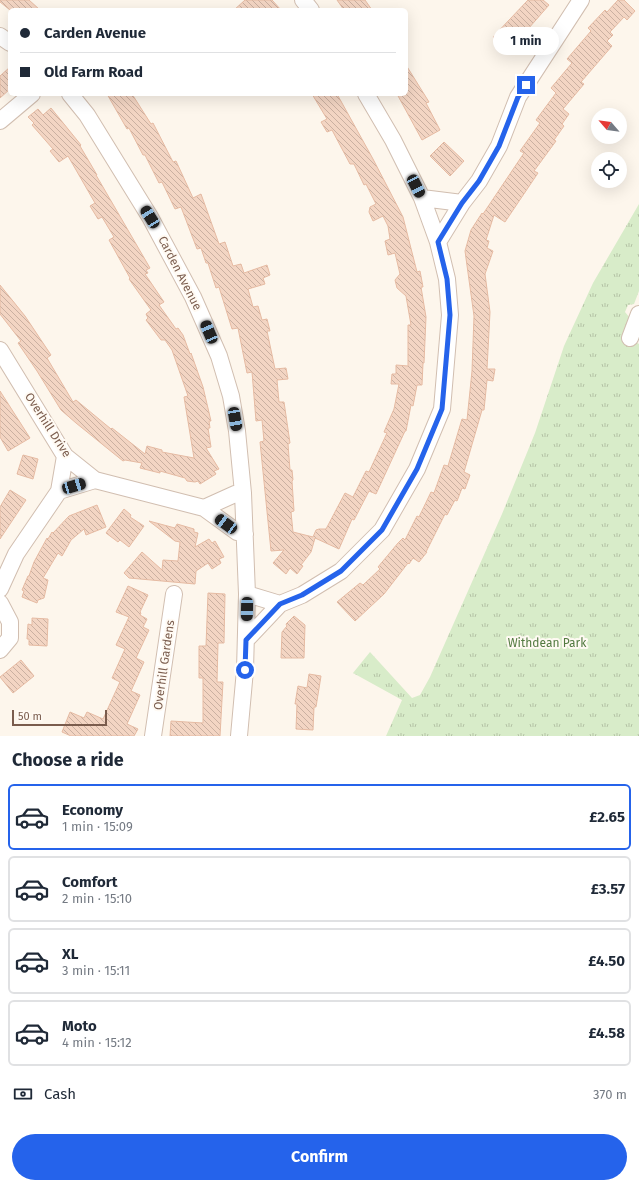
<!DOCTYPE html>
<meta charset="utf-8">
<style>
:root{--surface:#fff;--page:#f6f6f7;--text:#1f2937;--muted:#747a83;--line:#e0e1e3;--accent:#2563eb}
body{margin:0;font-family:"Fira Sans",sans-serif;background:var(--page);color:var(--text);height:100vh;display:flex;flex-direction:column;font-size:15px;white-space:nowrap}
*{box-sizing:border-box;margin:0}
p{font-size:13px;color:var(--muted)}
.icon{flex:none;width:22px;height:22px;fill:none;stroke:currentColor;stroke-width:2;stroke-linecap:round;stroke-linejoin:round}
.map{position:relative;height:736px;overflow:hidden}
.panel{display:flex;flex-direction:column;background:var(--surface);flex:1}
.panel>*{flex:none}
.guide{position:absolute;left:8px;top:8px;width:400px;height:88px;border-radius:6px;box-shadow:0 4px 16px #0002;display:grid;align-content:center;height:88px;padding:0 12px;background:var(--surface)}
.needle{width:26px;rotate:298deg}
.controls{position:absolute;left:591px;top:108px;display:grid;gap:8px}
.controls a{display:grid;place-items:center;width:36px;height:36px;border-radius:50%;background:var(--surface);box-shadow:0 4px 16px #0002;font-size:20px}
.scale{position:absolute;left:12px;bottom:10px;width:95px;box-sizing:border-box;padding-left:4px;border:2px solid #7a5c4d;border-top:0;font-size:11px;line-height:14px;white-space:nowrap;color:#7a5c4d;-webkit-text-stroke:3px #fffaf3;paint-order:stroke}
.end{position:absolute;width:18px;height:18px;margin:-9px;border:5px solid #2563eb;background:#fff;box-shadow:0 0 0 2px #fff}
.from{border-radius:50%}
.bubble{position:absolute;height:28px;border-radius:14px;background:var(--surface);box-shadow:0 4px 16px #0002;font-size:13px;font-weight:700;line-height:28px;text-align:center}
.car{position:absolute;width:12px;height:24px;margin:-12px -6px;border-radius:5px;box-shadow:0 0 3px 1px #0007;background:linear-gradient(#222 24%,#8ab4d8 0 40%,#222 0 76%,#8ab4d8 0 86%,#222 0)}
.guide b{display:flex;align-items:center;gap:14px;height:38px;font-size:15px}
.guide b+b{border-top:1px solid var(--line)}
.guide i{width:10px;height:10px;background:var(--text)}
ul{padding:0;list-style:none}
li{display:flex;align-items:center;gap:12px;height:66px;margin:0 8px 6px;padding:0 4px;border:2px solid var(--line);border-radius:6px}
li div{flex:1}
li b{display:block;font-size:15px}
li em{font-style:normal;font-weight:700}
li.selected{border-color:var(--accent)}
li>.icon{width:36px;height:36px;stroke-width:1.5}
h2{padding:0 12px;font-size:18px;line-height:48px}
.pay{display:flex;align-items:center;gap:10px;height:44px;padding:0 12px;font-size:15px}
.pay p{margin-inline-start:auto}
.cta{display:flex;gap:8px;margin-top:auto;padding:8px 12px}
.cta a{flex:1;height:46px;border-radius:24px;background:var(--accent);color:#fff;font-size:16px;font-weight:700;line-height:46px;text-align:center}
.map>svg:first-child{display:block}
.park{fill:url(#park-tufts)}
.building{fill:url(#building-back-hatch);stroke:#e6bba3}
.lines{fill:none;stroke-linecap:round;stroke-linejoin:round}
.minor-casing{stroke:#d1beb0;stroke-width:18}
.minor{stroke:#fff;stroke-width:16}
.route{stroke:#2563eb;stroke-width:5}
.labels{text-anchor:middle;stroke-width:4;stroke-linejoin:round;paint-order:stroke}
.street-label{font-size:12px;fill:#7a5c4d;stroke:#fffaf3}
.park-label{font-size:12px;fill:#537a41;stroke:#fffaf3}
</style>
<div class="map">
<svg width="639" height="736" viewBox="0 0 639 736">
<defs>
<pattern id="park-tufts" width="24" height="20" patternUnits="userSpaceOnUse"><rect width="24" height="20" fill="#d8ecc9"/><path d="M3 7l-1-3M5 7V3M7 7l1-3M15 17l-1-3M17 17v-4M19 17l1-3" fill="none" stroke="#b4c2a5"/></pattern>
<pattern id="building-back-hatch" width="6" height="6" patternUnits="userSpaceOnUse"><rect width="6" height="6" fill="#f3d5c3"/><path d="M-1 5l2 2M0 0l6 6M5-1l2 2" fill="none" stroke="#cab0a1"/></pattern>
</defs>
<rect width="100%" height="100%" fill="#fdf6ec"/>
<path class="park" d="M639,204V291L634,304L628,305L625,312L630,318V338L639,344V736H386L402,700L353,673L370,652L412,698L420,695L430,677L502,514L535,433L564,346L593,283Z"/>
<path class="building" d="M0,0H29L40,10H10L0,2Z
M245,0H272L281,10H234Z
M337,0H365L372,10H344Z
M528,0H543L549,5L528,29L530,31L508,53L493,37Z
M618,0H624L635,11L627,20L624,17L610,32L613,35L607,41L612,46L581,82L584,84L563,109L569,114L562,124L564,126L554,140L556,141L534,171L538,173L505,222L494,215L486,240L489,241L487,248L493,251L485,274L490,312L487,369H495L493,381L487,380L484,410H482L464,472L470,475L465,489L462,488L457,501L455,500L447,515L445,514L426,552H427L419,562L413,558L409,564L408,563L384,594L355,621L337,602L360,583L363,585L380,569L378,567L398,543L403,538L405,540L417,516L419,517L431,492L434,493L444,465L448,466L462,419L467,420L472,371L474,316L465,251L471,230L482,213L483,214L524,153L520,151L540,123L536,120L556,93L551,88L572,63L567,59L591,31L588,28L605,10L607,12Z
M406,65L429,102L426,103L440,130L422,140L397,94H406Z
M10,67V89L0,98V76Z
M107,94H132L151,124L153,123L173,162L176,161L193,198L201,194L219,244L225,242L233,266L241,264L244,273L267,265L270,275L263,278L265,284L248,289L253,307L258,306L262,320L267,319L270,331H267L275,369L286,368L288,379L277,380L279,402H284L290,443L288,444L290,470H292L293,480L292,481L294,511L291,512L293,532L313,537L316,530L319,529H326L345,493L353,497L366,471L369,472L387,433L384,432L394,409L399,384H391L392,374H396V365L408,366V325H411L406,296L397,288L395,280L400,274L395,253L388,255L385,241L390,239L388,226L383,216L373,221L369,212L370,207L376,204L366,184L364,185L354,164H350L332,130L327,132L321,122L327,119L312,94H337L373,159L403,217L417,272L420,271L423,287H421L426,317L424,363H423L422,385H417L413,406L411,405L406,431H405L376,494L369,491L354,520L352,519L339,549L315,538L311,552L301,565L303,566L297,574L290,568L286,574L273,563L284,550L271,551L260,442L264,441L262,420L256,421L252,372L247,373L238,328L232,329L219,287L216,288L208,263H206L201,248L197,249L181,207L175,209L162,182L159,183L145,155H143L129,128L127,129Z
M51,108L81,145L80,146L97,175H96L150,268L146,270L148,273L145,274L164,302L159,305L176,329L178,328L183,335L190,354L191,353L203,387L211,421H209L210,428H208L211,447L206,448L219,469L214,471L216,474L200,484L198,481L195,482L187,481L185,478L160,471V473L140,468L142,463L125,460L123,461L76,423L61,410L37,371L18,343L21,341L0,314V285L25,316L51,355L47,358L73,402L76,400L111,429L112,428L145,454L147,446L162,450V452L194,458L184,397L188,396L172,350L165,340H161L146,320L148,318L146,314L151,310L129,279L130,278L109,240L114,237L102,217L98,219L90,206L95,203L68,156L59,162L50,151L53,149L32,125L34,123L28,117L38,109L43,115Z
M444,142L464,161L450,176L430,156Z
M0,391L30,438L8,451L0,437Z
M23,455L38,459L33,479L17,474Z
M10,490L26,500L0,539V507Z
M97,505L106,527L86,535L84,529L71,540L62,556L58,553L43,578L48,580L44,598L38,600L37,603L22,597L24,591L22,590L28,576H29L34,562L47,538L48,539L52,532L53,533L69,516Z
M124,509L131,515L130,517L144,526L129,547L120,540L118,542L106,533Z
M149,521L175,528L177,524L194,529V532L198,533L195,547L209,539L212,543L215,541L224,557L219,559L221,563L212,569L208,563L196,571L195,584L129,578L124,573L142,552L162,570L163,560L178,561L180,542L175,541Z
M128,586L148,595L140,612L141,613L140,615L147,619L143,627L149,630L136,658L144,662L131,691L140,695L127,724L138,729L134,736H71L62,732L70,712L84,718L87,712L103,719L120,682L112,678L125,649L116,645L129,617L116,612Z
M208,593L225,594L224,643H218L217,682H223L220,736H170L171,721L203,723V678H199V646H206Z
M294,616L305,625L304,658H281L282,632L287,626L286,624Z
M32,618L48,619L47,646L29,645V639H27L28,624L32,625Z
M21,660L34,676L13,693L0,677Z
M309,674L321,676L316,707H314L313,730L296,729L297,704H295L298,686L307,688Z"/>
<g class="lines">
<defs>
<path id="minor" d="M303,0L311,10
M0,36L10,43
M70,94L87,115L150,217L193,297L219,356L231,396L237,431L243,493L247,594L245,670L239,736
M0,121L32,94
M422,198L462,203
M438,242L462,203L479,181L499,146L518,97L581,0
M630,338L639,314
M0,350L65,456L95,480L204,508L235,494L243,493
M59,491L95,480
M204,508L237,532L245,534
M0,589L16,554L59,491L65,456
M247,594L280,604L302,595L341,571L382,530L417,469L442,409L450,315L447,279L438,242L422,198L393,140L366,94
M0,603L10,622V638L0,650
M246,640L280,604
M153,736L174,594"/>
</defs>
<use href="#minor" class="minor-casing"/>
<use href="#minor" class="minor"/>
</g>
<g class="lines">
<path class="route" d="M245,670L246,640L280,604L302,595L341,571L382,530L417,469L442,409L450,315L447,279L438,242L462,203L479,181L499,146L518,97L526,85"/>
</g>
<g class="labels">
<g class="street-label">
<text transform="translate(180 273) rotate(63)" y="4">Carden Avenue</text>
<text transform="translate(48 425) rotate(57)" y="4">Overhill Drive</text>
<text transform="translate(164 665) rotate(-82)" y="4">Overhill Gardens</text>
</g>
<g class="park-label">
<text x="547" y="647">Withdean Park</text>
</g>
</g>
</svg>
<div class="controls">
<a><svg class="needle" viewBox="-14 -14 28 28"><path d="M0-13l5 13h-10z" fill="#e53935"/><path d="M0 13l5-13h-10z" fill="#747a83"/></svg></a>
<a><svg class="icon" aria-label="locate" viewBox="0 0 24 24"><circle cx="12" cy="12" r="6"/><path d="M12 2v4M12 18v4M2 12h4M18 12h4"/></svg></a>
</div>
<div class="scale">50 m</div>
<i class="end from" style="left:245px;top:670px"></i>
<i class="end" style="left:526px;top:85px"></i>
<div class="bubble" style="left:493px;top:27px;width:66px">1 min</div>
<i class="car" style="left:416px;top:186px;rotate:153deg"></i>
<i class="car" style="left:150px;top:217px;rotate:328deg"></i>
<i class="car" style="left:209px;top:332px;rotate:337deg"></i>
<i class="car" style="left:235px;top:419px;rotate:170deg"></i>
<i class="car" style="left:74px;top:486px;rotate:74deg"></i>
<i class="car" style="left:226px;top:524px;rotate:306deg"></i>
<i class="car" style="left:247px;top:609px;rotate:181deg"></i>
<div class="guide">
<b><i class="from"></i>Carden Avenue</b>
<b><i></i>Old Farm Road</b>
</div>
</div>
<section class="panel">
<h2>Choose a ride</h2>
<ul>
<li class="selected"><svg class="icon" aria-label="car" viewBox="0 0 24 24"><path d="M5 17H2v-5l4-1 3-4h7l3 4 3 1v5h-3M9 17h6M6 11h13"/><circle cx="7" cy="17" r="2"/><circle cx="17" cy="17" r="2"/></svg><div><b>Economy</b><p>1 min · 15:09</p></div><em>£2.65</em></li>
<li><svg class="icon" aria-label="car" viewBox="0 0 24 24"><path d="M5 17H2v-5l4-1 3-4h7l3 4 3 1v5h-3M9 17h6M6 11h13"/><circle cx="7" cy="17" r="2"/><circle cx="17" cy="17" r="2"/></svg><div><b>Comfort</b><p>2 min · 15:10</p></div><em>£3.57</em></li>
<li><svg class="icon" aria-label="car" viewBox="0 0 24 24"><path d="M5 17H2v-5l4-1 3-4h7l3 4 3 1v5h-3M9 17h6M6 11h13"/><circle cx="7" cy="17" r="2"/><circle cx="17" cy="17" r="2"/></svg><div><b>XL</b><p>3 min · 15:11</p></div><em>£4.50</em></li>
<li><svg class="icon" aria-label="car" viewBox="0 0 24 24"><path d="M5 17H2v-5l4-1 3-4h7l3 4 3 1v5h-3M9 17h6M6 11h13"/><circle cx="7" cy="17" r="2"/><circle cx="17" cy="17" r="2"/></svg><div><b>Moto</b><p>4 min · 15:12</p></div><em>£4.58</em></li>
</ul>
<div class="pay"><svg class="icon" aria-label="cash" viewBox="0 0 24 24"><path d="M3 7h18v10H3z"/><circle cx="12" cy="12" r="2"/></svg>Cash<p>370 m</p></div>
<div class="cta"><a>Confirm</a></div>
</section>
